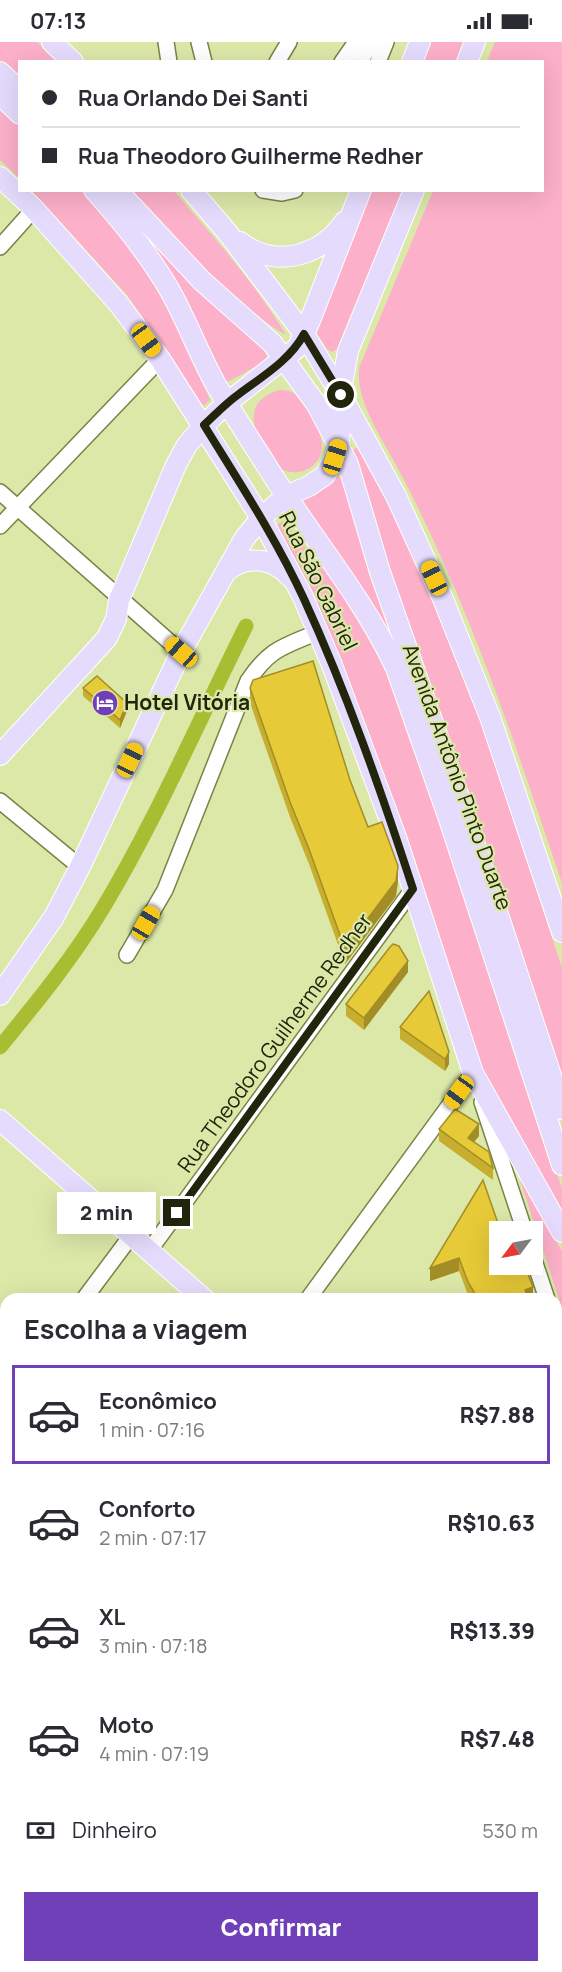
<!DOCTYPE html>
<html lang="pt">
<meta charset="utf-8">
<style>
:root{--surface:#fff;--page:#f2f2f3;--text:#2b2b33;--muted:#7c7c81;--line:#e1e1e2;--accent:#6f40b7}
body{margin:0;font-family:Manrope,sans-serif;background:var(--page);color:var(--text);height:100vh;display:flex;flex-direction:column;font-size:22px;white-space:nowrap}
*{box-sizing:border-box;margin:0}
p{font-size:20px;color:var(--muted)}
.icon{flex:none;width:33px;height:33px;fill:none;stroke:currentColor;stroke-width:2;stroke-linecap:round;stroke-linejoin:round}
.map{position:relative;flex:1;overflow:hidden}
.panel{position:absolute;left:0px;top:1251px;width:562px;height:680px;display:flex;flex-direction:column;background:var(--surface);border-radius:18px 18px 0 0;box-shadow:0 6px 24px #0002}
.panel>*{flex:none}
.top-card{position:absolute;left:18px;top:18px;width:526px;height:132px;border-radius:0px;box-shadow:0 6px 24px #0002;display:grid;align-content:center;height:132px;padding:0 24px;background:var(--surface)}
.needle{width:39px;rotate:238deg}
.fabs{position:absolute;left:489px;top:1179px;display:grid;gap:12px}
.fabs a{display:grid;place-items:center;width:54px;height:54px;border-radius:0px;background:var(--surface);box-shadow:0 6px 24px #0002;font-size:30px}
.end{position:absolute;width:27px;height:27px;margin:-14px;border:8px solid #21250c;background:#fff;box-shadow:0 0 0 3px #fff}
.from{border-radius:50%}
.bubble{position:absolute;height:42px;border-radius:0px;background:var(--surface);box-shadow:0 6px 24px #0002;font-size:20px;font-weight:800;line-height:42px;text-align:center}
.car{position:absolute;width:18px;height:36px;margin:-18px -9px;border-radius:8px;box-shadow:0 0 4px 2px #0007;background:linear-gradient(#f5c518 24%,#345 0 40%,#f5c518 0 76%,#345 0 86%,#f5c518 0)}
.top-card b{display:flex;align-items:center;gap:21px;height:57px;font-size:22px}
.top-card b+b{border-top:2px solid var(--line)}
.top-card i{width:15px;height:15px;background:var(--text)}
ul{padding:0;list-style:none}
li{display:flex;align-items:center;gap:18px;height:99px;margin:0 12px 9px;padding:0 12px;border:3px solid transparent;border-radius:0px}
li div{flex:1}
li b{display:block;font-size:22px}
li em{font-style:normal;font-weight:800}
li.on{border-color:var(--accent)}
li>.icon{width:54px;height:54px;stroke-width:1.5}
h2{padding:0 24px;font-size:27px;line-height:72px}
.pay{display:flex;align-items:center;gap:15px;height:66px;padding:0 24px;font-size:22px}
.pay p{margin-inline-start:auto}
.cta{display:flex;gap:12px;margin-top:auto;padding:12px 24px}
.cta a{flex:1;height:69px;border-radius:0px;background:var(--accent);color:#fff;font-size:24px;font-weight:800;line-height:69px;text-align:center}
.status{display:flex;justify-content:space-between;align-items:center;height:42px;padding:0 30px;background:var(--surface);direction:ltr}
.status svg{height:16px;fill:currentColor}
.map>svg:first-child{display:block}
.green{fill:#fcb0c9}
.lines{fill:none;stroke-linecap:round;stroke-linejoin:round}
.canal{stroke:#a9bd33;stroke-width:15}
.minor-casing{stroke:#788347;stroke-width:18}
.major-casing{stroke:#fff;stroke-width:22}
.minor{stroke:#fff;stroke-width:15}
.major{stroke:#e5dcfd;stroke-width:20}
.wall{fill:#c7ae2f}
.shaded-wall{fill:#a28d26}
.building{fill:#e7ca37;stroke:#a28d26;stroke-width:1.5}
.route{stroke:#21250c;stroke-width:8}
.labels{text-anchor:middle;stroke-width:4.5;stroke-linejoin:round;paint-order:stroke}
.street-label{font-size:21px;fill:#21250c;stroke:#dbe8a8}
.poi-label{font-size:21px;font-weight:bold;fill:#21250c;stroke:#dbe8a8;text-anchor:start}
</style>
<div class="status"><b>07:13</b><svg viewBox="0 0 49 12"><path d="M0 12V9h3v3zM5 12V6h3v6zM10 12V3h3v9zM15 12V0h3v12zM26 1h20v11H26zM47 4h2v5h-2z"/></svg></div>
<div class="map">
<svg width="562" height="1930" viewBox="0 0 562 1930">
<rect width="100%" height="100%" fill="#dbe8a8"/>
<path class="green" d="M0,0H37L57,19L20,20L19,38L0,19Z
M430,0H463L456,19L422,20Z
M495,0H562V841C515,701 469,562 400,430C385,401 355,359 359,326L433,149L543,148V20L487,19Z
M0,62L19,82V136L0,118Z
M32,149H85L136,210L168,264L210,358L203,364L127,253Z
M128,149H174C213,194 255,241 286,293C224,257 177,200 128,149Z
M369,149H403L339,306L332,310L327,307L315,289Z
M156,203L266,307L268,312L265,319C257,323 230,340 225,340L153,206Z
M279,348C285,348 292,349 297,353C307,361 323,392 322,404C321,426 299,436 281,427C258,402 234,362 279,348Z
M358,405L388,459L435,560L481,679L562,926V1044L388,526L363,434L353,408Z
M336,434L342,436L402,615L301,464L302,456C317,451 326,446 336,434Z
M283,479L338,543L363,582L386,626L486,916L562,1147V1174L479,1021L423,847L370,694L342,624L276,484Z
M519,1135L562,1209V1266Z
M556,1799L562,1803V1830L557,1831Z
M562,1854V1930H95L99,1924H556L557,1855Z"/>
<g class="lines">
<path class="canal" d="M0,1005C37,960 73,916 103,866C157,776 199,678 246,584"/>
<defs>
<path id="minor" d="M166,0L169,20
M199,0L204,20
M277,20L289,0
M342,20L356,0
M360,20L372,0
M378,20L386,0
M263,148L282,151L295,148
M0,205L34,167
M0,450L181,610
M0,484L160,317
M0,759L80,825
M127,913L165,848L248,639C270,606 283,605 318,590
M482,1060L525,1190
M149,1209L413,847
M532,1212L547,1257
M84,1257L131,1194
M308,1257L473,1031
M556,1285L562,1303
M556,1595L562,1588
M0,1649L6,1653
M0,1713L6,1705
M556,1843L562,1842
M55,1930L68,1927L70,1924"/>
<path id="major" d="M52,0L73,20
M412,20L420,0
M467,20L475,0
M0,30L20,49
M0,53L20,72
M0,135L34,167L118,261L160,317L261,476L303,555L332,623L396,795L473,1031L562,1190
M94,148C122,179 148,211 169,247C186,277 198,310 215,341C230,367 247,393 263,418C306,489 361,551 396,626L449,777L562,1123
M117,148L202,239L272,301L317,363L348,422L380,530L465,772L562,1067
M191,148L227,190L304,292L341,353L396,454L443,557L490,675L562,890
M240,200C275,227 320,215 345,179
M226,530C244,512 274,516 290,535
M0,713L107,596L116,577L119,558L176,423L187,403L204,383L227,361L297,306L309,281L361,148
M0,953L54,875L80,825L181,610L244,497L261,476L286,454L309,444L325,433L335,415L339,404L342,343L348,309L414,148
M0,1078L204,1257
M0,1361L6,1366
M556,1573L562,1578
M556,1787L562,1791"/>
</defs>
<use href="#minor" class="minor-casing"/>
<use href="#major" class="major-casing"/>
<use href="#minor" class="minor"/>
<use href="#major" class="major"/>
</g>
<path class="wall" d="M83,646L127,669L120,686L83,654Z
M250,646L350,738L368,785L398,839L396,854L345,922L309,822L290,775L250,661Z
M408,930L364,988L346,974V962Z
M429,949L449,1022L445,1029L400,997V985Z
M439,1087L479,1094L474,1100L493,1126V1138L439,1099Z
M483,1138L500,1222L533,1257H471L468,1253L459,1229L430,1239Z
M556,1447H562V1532L556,1533Z"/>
<path class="shaded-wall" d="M127,661V669L120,686V678Z
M398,824V839L396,854L345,922V907Z
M408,919V930L364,988V976Z
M449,1010V1022L445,1029V1017Z
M479,1082V1094L468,1107V1096Z
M459,1216V1229L430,1239V1226Z
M533,1245V1257H525V1248Z
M562,1375V1383L556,1389V1381Z
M562,1427V1439L556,1441V1429Z"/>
<path class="building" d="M313,619L350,738L368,785L382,780L398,824L396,839L345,907L309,807L290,760L250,646L253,638Z
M97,634L127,661L120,678L83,646Z
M393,902L399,904L408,919L364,976L346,962L390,905Z
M429,949L449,1010L445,1017L400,985Z
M455,1067L479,1082L468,1096L489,1110L493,1126L439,1087Z
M483,1138L501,1190H500V1222H513L514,1224L520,1222H524L533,1245L525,1248L529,1257H478L468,1240L459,1216L430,1226Z
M556,1357L562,1372V1375L556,1381Z
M562,1392V1427L556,1429V1395Z
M556,1447H562V1517H556Z"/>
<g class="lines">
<path class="route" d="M177,1171L413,847C381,749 347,651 304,557C276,496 239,440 204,383C215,373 226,361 239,352C263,334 290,318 304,292L341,353"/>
</g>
<defs>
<symbol id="hotel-disc" viewBox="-11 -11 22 22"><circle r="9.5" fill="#6f40b7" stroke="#dbe8a8"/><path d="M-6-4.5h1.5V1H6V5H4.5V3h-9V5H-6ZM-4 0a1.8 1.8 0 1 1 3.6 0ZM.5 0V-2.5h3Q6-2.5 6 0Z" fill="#fff"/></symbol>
</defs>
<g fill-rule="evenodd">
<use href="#hotel-disc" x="90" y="646" width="30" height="30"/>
</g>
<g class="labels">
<g class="street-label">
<text transform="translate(318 539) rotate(64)" y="7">Rua São Gabriel</text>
<text transform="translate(457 735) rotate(70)" y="7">Avenida Antônio Pinto Duarte</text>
<text transform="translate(275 1001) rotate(-54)" y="7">Rua Theodoro Guilherme Redher</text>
</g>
<g class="poi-label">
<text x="124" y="668">Hotel Vitória</text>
</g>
</g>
</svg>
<div class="fabs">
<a><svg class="needle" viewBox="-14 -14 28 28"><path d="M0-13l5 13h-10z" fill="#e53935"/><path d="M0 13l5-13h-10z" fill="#7c7c81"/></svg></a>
</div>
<i class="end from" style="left:341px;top:353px"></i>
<i class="end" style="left:177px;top:1171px"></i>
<div class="bubble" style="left:57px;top:1150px;width:99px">2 min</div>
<i class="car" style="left:146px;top:298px;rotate:144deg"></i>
<i class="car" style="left:335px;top:415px;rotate:17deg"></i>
<i class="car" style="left:434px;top:536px;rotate:335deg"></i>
<i class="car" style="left:181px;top:610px;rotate:311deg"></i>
<i class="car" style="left:130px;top:718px;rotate:25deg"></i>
<i class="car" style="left:146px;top:881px;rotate:30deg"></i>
<i class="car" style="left:459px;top:1050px;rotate:216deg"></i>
<div class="top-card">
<b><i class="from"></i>Rua Orlando Dei Santi</b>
<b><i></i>Rua Theodoro Guilherme Redher</b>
</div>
<section class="panel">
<h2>Escolha a viagem</h2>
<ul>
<li class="on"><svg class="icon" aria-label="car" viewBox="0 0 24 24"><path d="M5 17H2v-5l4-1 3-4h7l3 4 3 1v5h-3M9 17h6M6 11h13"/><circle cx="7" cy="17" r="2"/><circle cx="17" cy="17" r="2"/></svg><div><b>Econômico</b><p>1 min · 07:16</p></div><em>R$7.88</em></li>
<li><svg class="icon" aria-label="car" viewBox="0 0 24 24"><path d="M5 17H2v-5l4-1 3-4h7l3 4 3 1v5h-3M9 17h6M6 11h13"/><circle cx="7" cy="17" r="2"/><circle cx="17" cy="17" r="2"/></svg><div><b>Conforto</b><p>2 min · 07:17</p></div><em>R$10.63</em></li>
<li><svg class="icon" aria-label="car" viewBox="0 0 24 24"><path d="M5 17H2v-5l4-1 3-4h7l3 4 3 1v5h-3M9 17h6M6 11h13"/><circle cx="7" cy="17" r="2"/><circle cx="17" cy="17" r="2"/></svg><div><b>XL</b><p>3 min · 07:18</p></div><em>R$13.39</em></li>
<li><svg class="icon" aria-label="car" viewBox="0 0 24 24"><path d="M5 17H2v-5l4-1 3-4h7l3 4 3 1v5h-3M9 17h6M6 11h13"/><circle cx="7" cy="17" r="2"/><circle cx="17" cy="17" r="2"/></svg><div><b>Moto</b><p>4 min · 07:19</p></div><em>R$7.48</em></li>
</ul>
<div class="pay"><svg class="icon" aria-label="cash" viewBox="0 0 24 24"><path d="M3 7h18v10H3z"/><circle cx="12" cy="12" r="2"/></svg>Dinheiro<p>530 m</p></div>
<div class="cta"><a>Confirmar</a></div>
</section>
</div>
